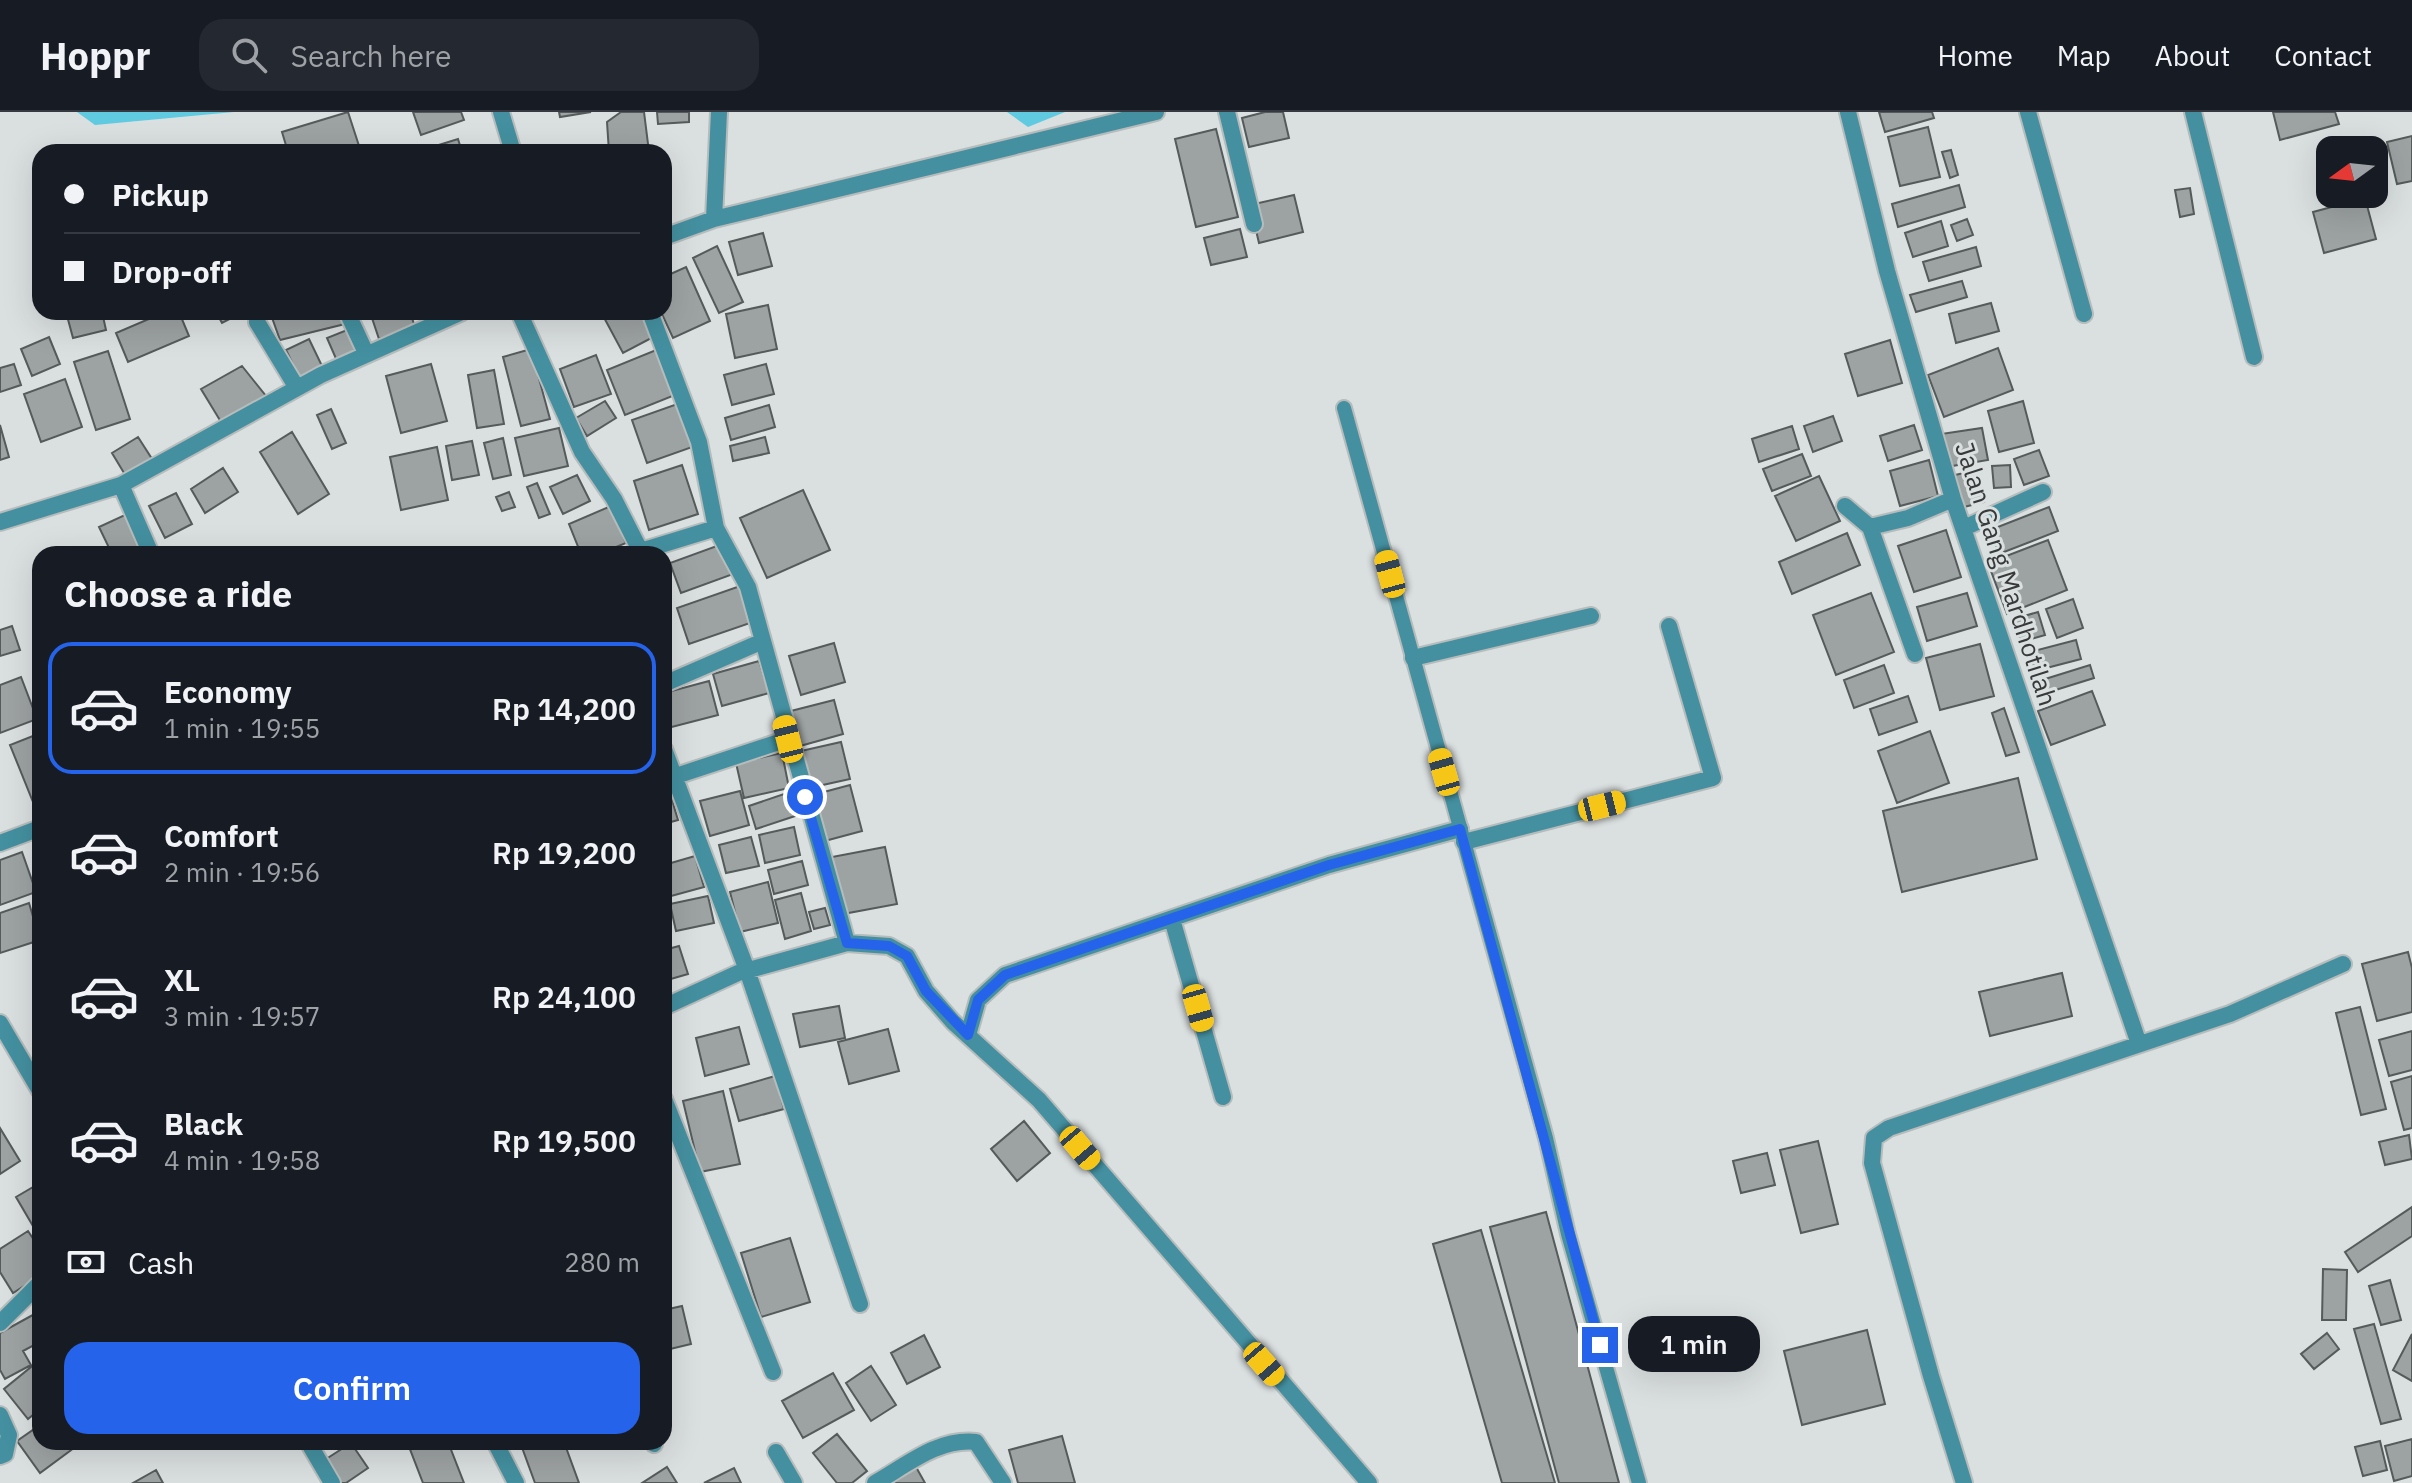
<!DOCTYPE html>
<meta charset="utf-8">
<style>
:root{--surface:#171b24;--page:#242831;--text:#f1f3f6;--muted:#9ea1a6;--line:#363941;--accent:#2563eb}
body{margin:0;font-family:"IBM Plex Sans",sans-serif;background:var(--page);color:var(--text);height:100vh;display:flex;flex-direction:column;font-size:30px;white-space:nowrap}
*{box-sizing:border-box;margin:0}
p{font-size:26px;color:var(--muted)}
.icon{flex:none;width:44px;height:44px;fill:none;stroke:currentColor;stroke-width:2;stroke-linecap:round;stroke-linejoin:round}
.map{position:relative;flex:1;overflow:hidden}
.side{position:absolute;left:32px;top:434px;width:640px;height:904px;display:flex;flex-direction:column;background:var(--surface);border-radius:24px;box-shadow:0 8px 32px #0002}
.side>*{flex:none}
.guide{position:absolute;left:32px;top:32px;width:640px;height:176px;border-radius:24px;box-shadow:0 8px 32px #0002;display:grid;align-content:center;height:176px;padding:0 32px;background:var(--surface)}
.needle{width:52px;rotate:255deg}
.fabs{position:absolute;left:2316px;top:24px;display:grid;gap:16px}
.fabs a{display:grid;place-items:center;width:72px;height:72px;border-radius:16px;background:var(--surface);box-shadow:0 8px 32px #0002;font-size:40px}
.end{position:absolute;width:36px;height:36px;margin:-18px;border:10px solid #2563eb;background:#fff;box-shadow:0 0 0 4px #fff}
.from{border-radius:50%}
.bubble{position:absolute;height:56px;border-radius:24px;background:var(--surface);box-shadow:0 8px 32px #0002;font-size:26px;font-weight:600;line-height:56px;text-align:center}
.car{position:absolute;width:24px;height:48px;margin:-24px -12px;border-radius:10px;box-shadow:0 0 6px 2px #0007;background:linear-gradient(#f5c518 24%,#345 0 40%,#f5c518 0 76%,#345 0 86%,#f5c518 0)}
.guide b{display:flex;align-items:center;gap:28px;height:76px;font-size:30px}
.guide b+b{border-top:2px solid var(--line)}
.guide i{width:20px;height:20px;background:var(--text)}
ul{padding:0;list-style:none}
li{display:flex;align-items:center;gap:24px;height:132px;margin:0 16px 12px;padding:0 16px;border:4px solid transparent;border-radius:24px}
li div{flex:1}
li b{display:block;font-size:30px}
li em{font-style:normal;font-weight:600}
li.active{border-color:var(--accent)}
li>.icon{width:72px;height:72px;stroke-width:1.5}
h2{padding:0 32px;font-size:36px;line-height:96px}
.pay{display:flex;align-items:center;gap:20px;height:88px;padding:0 32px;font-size:30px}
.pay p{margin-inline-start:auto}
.primary-button{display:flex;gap:16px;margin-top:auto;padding:16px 32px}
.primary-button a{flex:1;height:92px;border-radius:24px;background:var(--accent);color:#fff;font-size:32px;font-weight:600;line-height:92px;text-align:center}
header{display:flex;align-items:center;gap:48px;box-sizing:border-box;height:112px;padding:0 40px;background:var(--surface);border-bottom:2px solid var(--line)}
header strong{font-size:38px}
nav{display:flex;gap:44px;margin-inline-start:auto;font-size:28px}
.search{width:560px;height:72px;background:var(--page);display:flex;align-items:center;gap:20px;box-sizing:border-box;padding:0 28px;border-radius:24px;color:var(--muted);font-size:30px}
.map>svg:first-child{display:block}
.green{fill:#5fcae0}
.building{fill:#9da2a3;stroke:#555a5b;stroke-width:2}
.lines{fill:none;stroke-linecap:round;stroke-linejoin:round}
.lane-casing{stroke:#b6bbbb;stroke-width:18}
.street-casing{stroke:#b6bbbb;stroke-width:20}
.lane{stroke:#4490a0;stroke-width:14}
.street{stroke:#4490a0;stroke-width:16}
.route{stroke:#2563eb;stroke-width:10}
.labels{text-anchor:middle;stroke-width:6;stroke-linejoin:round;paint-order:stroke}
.street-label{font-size:26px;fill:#383a3a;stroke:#dadfe0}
</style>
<header>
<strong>Hoppr</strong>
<div class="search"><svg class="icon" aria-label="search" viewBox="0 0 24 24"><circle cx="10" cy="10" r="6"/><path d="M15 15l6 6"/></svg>Search here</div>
<nav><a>Home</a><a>Map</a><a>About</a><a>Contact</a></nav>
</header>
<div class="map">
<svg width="2412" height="1371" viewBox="0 0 2412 1371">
<rect width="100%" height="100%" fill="#dadfe0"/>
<path class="green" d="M77,0H234L95,13Z
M1007,0H1065L1028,15Z"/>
<path class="building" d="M348,0L361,40H288L282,20Z
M413,0H461L464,8L421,23Z
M559,0H591L560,5Z
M621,0H644L649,40H609L607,10Z
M657,0H689V10L658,12Z
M1265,0H1283L1289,26L1249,35L1242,6Z
M1879,0H1932L1934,6L1885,20Z
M2273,0H2335L2339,12L2280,28Z
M1928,15L1940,65L1900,74L1888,25Z
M1216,17L1238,105L1196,115L1175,27Z
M2412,24V69L2397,72L2387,30Z
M458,27L462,40H416Z
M1951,38L1958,63L1950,66L1942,40Z
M1959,73L1965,95L1898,115L1892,92Z
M2190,76L2194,102L2180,105L2175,78Z
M1294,83L1303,120L1259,131L1250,93Z
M2365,86L2376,127L2324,141L2313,100Z
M1967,107L1973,123L1957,129L1951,113Z
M1941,109L1948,134L1913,145L1905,121Z
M1240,117L1247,145L1211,153L1204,126Z
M763,121L772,154L738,163L729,130Z
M717,134L743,190L719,201L693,146Z
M1976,135L1981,154L1929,169L1923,150Z
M686,155L710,209L673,226L661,200H664V165Z
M1962,169L1967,185L1916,200L1910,183Z
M1991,191L1999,219L1956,231L1949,202Z
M768,193L777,237L735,246L726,202Z
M66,200H102L106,218L73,226Z
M165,200H179L189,224L128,250L116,221Z
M216,200H243L222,211Z
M270,200H340L345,212L280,228Z
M370,200H410L415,215L379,227Z
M601,200H647L659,222L623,241Z
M347,218L356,241L337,249L327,226Z
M49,225L60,252L32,264L21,237Z
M309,227L323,256L300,267L286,238Z
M1890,228L1902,271L1858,284L1845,242Z
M661,236L680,281L625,303L607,258Z
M1998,236L2013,278L1944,305L1928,263Z
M531,237L550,307L521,314L503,245Z
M108,239L130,307L96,318L74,250Z
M596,243L611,282L574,295L560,257Z
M14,252L21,273L0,280V256Z
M431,252L447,309L401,321L386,264Z
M766,252L774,282L732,293L724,263Z
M242,254L266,284L221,310L201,277Z
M494,258L504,312L477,316L468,263Z
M65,267L82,315L41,330L24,282Z
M605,289L616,306L587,324L576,306Z
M2023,289L2034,331L1999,340L1988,299Z
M683,290L698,333L647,351L632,308Z
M769,293L775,315L731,328L725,306Z
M331,297L346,331L332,337L317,303Z
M1833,304L1842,329L1813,340L1804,314Z
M0,313L9,345L0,348Z
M1914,313L1922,338L1888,349L1880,324Z
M1792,314L1799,337L1759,350L1752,327Z
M559,316L568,354L524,364L515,326Z
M1982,316L1988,348L1946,355L1941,322Z
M292,320L329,382L298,402L260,340Z
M138,325L154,350L127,366L112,341Z
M765,325L769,341L733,349L730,334Z
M503,326L511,363L493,367L484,331Z
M472,329L479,363L452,368L446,334Z
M437,335L448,388L401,398L390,345Z
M2039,338L2049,364L2024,373L2014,347Z
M1802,342L1811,364L1772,379L1763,357Z
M1929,348L1938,384L1900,394L1890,359Z
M682,353L698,402L649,418L634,369Z
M2010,353L2011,375L1994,376L1992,354Z
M223,356L238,380L205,401L191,377Z
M1976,358L1984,390L1960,396L1951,364Z
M577,363L590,389L563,402L550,375Z
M1819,364L1840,409L1796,429L1775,384Z
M537,371L550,402L539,406L527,375Z
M803,378L830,438L767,466L740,406Z
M509,380L515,395L502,399L496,385Z
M176,381L192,412L165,426L149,394Z
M611,394L626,431L599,442H581L569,412Z
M2049,395L2058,419L1999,442L1990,418Z
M127,402L144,442H112L99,415Z
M1946,418L1961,465L1914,480L1898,434Z
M1847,421L1860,453L1792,482L1779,450Z
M2048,428L2067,478L2007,502L1988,451Z
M725,431L736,461L681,481L670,451Z
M743,473L756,509L689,532L677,496Z
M1871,481L1894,540L1836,563L1813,503Z
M1967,481L1977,514L1927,529L1917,495Z
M2073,487L2083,516L2057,526L2046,497Z
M2038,500L2045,523L2021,530L2014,507Z
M12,514L20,538L0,544V518Z
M2076,528L2081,547L2035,559L2030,540Z
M834,531L845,570L801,583L789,544Z
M1980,532L1994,584L1940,598L1926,546Z
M759,549L769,581L722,594L713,562Z
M1884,553L1894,581L1854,596L1844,568Z
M2090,553L2094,566L2046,581L2042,568Z
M40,554V577L34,556Z
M21,565L37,607L0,621V573Z
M709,569L718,603L664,617V581Z
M2092,579L2105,613L2051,633L2038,599Z
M1908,584L1917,610L1879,623L1870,597Z
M834,588L843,622L793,636L783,601Z
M2004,596L2019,640L2006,644L1992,601Z
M1930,619L1949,671L1897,691L1878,639Z
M38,622L40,687L33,690L10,633Z
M841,630L850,667L809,676L801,639Z
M782,641L789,676L744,686L736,651Z
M2018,666L2037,747L1902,780L1883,699Z
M850,673L862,719L821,730L809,684Z
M669,678L678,708L664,712V679Z
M740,679L749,713L710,724L700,689Z
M787,681L795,704L756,717L749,694Z
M794,715L800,743L765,751L759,723Z
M751,725L759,754L726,761L719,733Z
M885,735L897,792L843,802L832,745Z
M22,740L36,780L0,793V748Z
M695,744L704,775L664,786V753Z
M802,749L808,773L774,782L768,758Z
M768,770L778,811L740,820L730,780Z
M801,781L811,819L785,827L775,788Z
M708,784L714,811L676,819L670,792Z
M29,791L40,828L0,841V801Z
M825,796L830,813L814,817L809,800Z
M679,834L688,862L664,869V838Z
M2408,840L2412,856V900L2377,909L2362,852Z
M2062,861L2072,904L1990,924L1979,880Z
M839,894L845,926L800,935L793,902Z
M2360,895L2386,997L2361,1003L2336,901Z
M739,915L749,952L705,964L696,926Z
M888,917L899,959L849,972L838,930Z
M2412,919V958L2389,964L2379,928Z
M775,964L784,997L739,1009L730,977Z
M2412,964V1016L2404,1018L2391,970Z
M723,979L740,1052L700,1060L683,989Z
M1024,1009L1050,1041L1017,1069L991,1037Z
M0,1016L20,1049L0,1062Z
M2409,1023L2412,1047L2385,1053L2379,1030Z
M1818,1029L1838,1112L1801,1121L1780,1038Z
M1767,1041L1775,1073L1741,1081L1733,1049Z
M40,1071V1126L16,1085Z
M2412,1095V1124L2358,1160L2345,1140Z
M1546,1100L1619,1371H1559L1490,1115Z
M1481,1118L1555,1371H1502L1433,1132Z
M28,1119L40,1137V1164L13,1181L0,1160V1137Z
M790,1126L810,1190L761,1205L741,1141Z
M2323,1157L2347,1158L2346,1208H2322Z
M2390,1168L2401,1208L2381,1213L2369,1174Z
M682,1194L691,1232L666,1238L664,1198Z
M40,1199V1230L23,1239L31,1253L5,1267L0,1258V1221Z
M2374,1212L2401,1307L2381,1312L2354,1217Z
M1867,1218L1885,1292L1802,1313L1784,1239Z
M2327,1221L2339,1237L2314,1257L2301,1242Z
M2412,1222V1269L2393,1258Z
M924,1223L940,1255L907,1272L891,1241Z
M36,1251L40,1256V1297L28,1307L4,1277Z
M871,1254L896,1293L871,1309L846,1271Z
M833,1261L854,1298L803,1326L782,1289Z
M40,1313V1330H82L40,1361L17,1329Z
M837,1322L867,1359L852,1371H837L813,1341Z
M1062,1324L1075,1371H1018L1009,1338Z
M2412,1327V1364L2394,1369L2385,1334Z
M2380,1329L2387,1358L2363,1364L2355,1335Z
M414,1330H448L464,1371H423L408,1332Z
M520,1330H564L579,1371H535Z
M351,1331L368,1356L346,1371H338L323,1349Z
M667,1355L677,1371H642Z
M916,1355L925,1371H890Z
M734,1356L741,1371H704Z
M156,1358L163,1371H133Z"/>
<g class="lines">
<defs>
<path id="lane" d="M1344,296L1546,1026L1568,1122L1639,1371"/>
<path id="street" d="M501,0L513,40
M1227,0L1254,112
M1848,0L1887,159L1953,387L2139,932
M2028,0L2084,202
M2193,0L2254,245
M714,107L719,0
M664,125L714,107L1156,0
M347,200L366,241
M519,200L582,340L614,387L642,442
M650,200L699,330L716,416L748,475L847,831
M257,210L297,276
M121,373L151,442
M1845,394L1870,415L1908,406L1953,387
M0,410L121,373L321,263L462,200
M1870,415L1915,542
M1964,416L2043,380
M641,439L716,416
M1413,546L1591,504
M664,572L763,529
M664,637L747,858L860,1192
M676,664L788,627
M1464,730L1713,666L1669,514
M0,731L40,716
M1172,807L1223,985
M664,895L738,861L847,831L889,834L907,844L926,879L953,910L1039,988L1369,1371
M0,911L40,979
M968,923L978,888L1005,863L1329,753L1460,717
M664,987L773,1260
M0,1211L40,1171
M0,1303L9,1323L5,1342L0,1344
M308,1330L332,1371
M495,1330L516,1371
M653,1330L654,1332
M776,1340L794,1371
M875,1371C907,1353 938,1326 976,1330L1003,1371
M1964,1371L1931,1264L1872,1051L1874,1026L1889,1016L2230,902L2343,852"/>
</defs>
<use href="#lane" class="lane-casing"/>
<use href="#street" class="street-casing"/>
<use href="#lane" class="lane"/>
<use href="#street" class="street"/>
</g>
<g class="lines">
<path class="route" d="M805,685L847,831L889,834L907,844L926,879L968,923L978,888L1005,863L1329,753L1460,717L1600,1233"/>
</g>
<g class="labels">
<g class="street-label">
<text transform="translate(2006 462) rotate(72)" y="9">Jalan Gang Mardhotilah</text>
</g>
</g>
</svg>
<div class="fabs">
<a><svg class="needle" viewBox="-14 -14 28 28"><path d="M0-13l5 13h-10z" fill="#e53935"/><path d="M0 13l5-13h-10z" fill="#9ea1a6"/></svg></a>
</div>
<i class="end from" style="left:805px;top:685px"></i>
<i class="end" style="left:1600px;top:1233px"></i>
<div class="bubble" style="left:1628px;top:1204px;width:132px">1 min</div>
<i class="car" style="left:1390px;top:462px;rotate:345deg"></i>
<i class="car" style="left:788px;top:627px;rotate:346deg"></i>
<i class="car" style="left:1444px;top:660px;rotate:344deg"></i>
<i class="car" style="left:1602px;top:694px;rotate:76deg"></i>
<i class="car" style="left:1198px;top:896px;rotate:164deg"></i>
<i class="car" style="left:1080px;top:1036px;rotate:140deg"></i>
<i class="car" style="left:1264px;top:1252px;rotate:139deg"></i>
<div class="guide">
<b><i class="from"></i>Pickup</b>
<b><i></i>Drop-off</b>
</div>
<section class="side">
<h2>Choose a ride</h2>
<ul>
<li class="active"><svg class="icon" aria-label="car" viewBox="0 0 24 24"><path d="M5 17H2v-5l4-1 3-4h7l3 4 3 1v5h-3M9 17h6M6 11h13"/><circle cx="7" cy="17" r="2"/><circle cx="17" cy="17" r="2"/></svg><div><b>Economy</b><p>1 min · 19:55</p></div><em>Rp 14,200</em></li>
<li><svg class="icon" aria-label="car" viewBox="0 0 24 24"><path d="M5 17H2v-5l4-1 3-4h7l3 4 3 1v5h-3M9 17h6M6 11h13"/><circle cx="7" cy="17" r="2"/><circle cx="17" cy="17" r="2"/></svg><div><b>Comfort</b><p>2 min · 19:56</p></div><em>Rp 19,200</em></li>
<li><svg class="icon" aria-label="car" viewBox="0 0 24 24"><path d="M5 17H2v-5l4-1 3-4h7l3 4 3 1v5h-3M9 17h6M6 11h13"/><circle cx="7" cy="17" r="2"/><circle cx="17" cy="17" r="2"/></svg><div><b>XL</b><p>3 min · 19:57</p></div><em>Rp 24,100</em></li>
<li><svg class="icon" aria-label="car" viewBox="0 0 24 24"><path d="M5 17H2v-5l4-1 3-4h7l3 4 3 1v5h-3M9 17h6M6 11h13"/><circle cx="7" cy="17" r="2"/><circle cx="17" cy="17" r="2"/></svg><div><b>Black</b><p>4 min · 19:58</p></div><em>Rp 19,500</em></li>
</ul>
<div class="pay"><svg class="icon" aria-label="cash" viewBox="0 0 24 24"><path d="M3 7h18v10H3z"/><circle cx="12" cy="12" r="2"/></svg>Cash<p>280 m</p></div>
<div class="primary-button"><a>Confirm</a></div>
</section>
</div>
